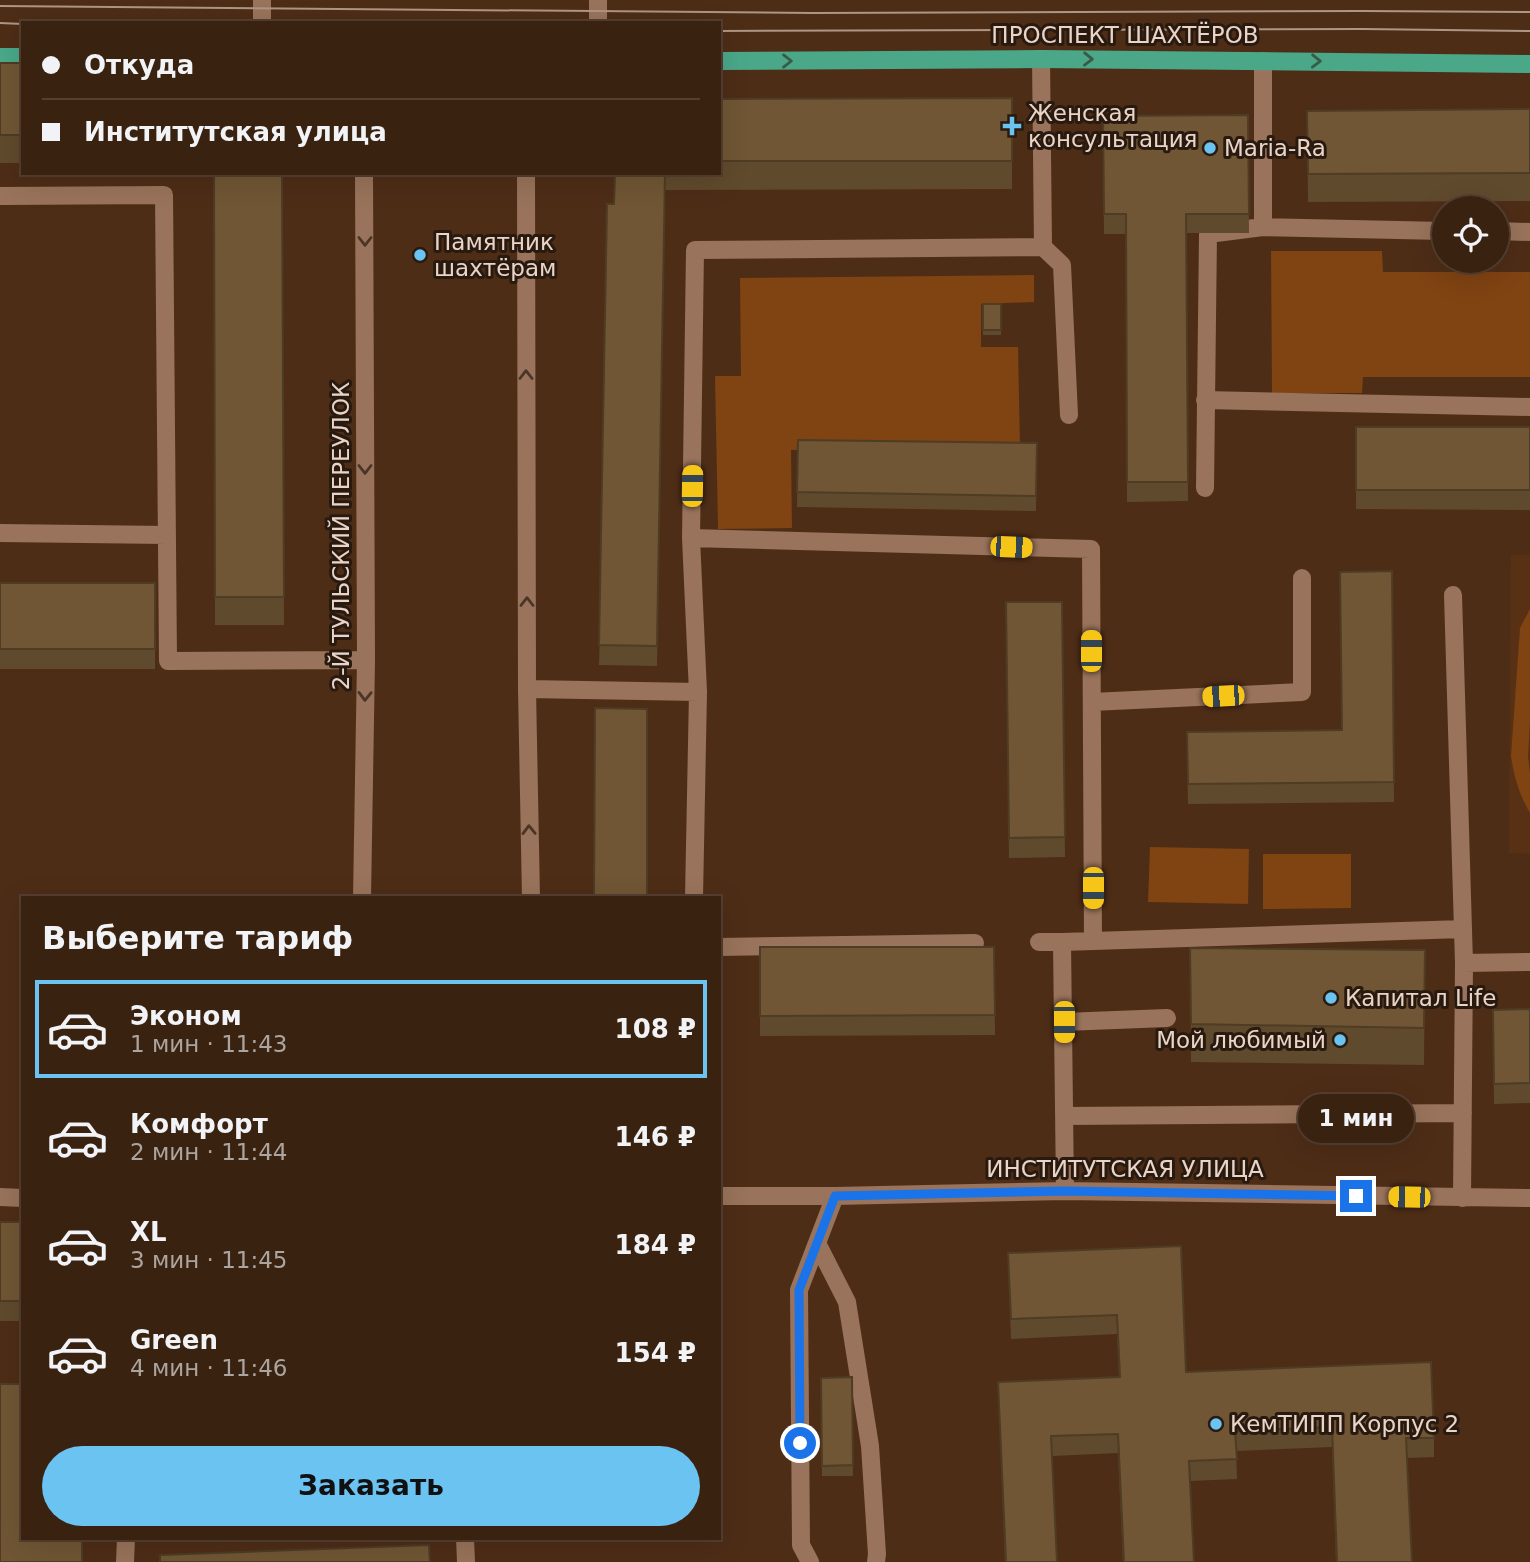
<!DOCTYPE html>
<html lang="ru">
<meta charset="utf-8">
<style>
:root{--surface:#3a2211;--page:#452f1f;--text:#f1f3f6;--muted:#aba49f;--line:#543f31;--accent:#6bc3f2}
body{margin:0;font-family:"DejaVu Sans",sans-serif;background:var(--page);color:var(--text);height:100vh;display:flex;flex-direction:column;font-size:26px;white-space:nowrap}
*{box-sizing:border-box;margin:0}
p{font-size:23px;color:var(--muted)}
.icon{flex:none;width:38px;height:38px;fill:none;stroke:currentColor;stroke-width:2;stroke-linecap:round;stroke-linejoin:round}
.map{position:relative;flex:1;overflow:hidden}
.side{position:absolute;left:21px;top:896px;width:700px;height:644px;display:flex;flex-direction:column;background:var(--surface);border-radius:0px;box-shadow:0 7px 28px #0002,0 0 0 2px var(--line)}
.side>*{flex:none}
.banner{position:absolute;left:21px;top:21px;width:700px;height:154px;border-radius:0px;box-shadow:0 7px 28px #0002,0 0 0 2px var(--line);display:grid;align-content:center;height:154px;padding:0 21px;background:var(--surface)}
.tools{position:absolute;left:1432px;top:196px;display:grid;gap:14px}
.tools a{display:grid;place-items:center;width:77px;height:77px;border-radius:50%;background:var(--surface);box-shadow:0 7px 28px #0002,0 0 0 2px var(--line);font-size:35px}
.end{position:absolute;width:32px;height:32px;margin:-16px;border:9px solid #1a73e8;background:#fff;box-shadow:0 0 0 4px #fff}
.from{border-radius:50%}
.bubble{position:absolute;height:49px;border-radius:24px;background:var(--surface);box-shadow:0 7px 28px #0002,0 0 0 2px var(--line);font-size:23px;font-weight:600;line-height:49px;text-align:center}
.car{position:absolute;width:21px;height:42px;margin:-21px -10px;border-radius:9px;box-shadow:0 0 5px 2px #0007;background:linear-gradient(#f5c518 24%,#345 0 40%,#f5c518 0 76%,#345 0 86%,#f5c518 0)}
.banner b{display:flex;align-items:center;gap:24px;height:66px;font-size:26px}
.banner b+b{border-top:2px solid var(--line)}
.banner i{width:18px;height:18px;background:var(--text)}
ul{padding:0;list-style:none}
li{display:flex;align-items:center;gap:21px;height:98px;margin:0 14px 10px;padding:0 7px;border:4px solid transparent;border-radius:0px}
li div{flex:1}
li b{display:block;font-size:26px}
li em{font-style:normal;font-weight:600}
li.active{border-color:var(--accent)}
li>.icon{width:63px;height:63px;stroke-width:1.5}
h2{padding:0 21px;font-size:32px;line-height:84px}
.action{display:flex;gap:14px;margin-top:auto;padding:14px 21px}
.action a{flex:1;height:80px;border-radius:42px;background:var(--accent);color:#111;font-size:28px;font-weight:600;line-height:80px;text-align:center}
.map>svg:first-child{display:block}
.built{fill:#583115}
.green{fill:#804312}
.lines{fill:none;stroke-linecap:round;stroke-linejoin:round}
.minor{stroke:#99735b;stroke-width:18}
.major{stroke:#4aa889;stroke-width:18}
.tram{stroke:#af9584;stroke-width:2}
.wall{fill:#604a2d}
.building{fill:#705634;stroke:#4e3c24;stroke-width:2}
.oneway{stroke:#385a46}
.oneway2{stroke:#4b3526}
.route{stroke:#1a73e8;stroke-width:9}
.poi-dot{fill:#6bc3f2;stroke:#291a10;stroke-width:2.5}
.labels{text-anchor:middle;stroke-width:6;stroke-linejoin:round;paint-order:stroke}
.street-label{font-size:23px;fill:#ead4c7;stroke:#291a10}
.poi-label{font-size:23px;fill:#ead4c7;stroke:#291a10;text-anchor:start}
</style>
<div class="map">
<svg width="1530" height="1562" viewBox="0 0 1530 1562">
<rect width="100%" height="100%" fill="#4e2d17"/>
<path class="built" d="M1511,555H1530V854L1509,853Z"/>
<path class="green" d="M1271,251H1382L1383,272H1530V377H1363L1362,393H1272Z
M1034,275V302L981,304V347H1018L1020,447L791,450L792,528L718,529L715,376H741L740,278Z
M1530,609V720L1528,756L1530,774V813C1519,794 1514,777 1511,756L1520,628Z
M1150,847L1249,849L1248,904L1148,902Z
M1263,854H1351V908L1263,909Z"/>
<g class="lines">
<path class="minor" d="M598,0V23
M262,23V0
M1263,61V227L1444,231
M526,173L527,689L531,898
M0,196L164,195L168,661L366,660
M1496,231L1530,232
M1043,247L1062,265L1069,415
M1205,400L1530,407
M1205,488L1208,234L1263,227
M0,533L167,535
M691,538L1091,549L1093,941
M1453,595L1464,963L1462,1198
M527,689L698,692
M1092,702L1302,692V578
M362,898L366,660L364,173
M694,898L698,692L691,538L695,250L1043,247L1041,59
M1039,942H1062
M719,947L975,943
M1464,963L1530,962
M1064,1022L1167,1018
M1065,1116L1463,1113
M1065,1191L1062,942L1463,929
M719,1196H835L1065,1191L1530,1198
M0,1197L23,1198
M817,1243L847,1302L870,1446L877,1554L876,1562
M465,1538L466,1562
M125,1562L126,1538
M810,1562L801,1545L799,1290L835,1196"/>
<path class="major" d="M0,57H23
M719,61L1041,59L1530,64"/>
<path class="tram" d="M0,6L813,13L1361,11L1530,12
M0,23L23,24
M719,31L1363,29L1530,31"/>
</g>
<path class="wall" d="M0,63H23V163H0Z
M1012,98V189L665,190L657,666L599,665L615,173H719V99Z
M1530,109V201L1308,202L1307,111Z
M1248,115L1249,233H1186L1188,501L1127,502L1126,234H1104L1103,116Z
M214,173H282L284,625H215Z
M983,304H1001V335H983Z
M1356,427H1530V510L1356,509Z
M798,440L1037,443L1036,511L797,507Z
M1392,571L1394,802L1188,804L1187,732L1342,730Z
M0,583H155V669H0Z
M1006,602H1062L1065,857L1009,858Z
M760,947H994L995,1035L760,1036Z
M1190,948L1425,950L1424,1065L1191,1062Z
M1530,1009V1103L1494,1104L1493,1010Z
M0,1222H23V1321H0Z
M1181,1246L1186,1372L1434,1438V1457L1407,1458L1412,1562H1336L1332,1447L1236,1451L1237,1479L1190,1481L1194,1562H1123L1118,1453L1052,1456L1057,1562H1005L998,1382L1119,1377L1117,1334L1011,1339L1008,1253Z
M852,1377L853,1476H822L821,1378Z"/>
<path class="building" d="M0,63H23V135H0Z
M1012,98V161H719V99Z
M1530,109V173L1308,174L1307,111Z
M1248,115L1249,214H1186L1188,482H1127L1126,214H1104L1103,116Z
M214,173H282L284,597H215Z
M615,173H665L657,646L599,645L607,204H614Z
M983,304H1001V330H983Z
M1356,427H1530V490H1356Z
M798,440L1037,443L1036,496L797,492Z
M1392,571L1394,782L1188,784L1187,732L1342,730L1340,572Z
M0,583H155V649H0Z
M1006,602H1062L1065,837L1009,838Z
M595,708L647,709V898H594Z
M760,947H994L995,1015L760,1016Z
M1190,948L1425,950L1424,1028L1191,1024Z
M1530,1009V1083L1494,1084L1493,1010Z
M0,1222H23V1301H0Z
M1181,1246L1186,1372L1431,1362L1434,1438H1406L1412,1562H1337L1332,1427L1235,1431L1237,1459L1189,1461L1194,1562H1124L1118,1434L1051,1436L1057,1562H1006L998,1382L1120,1377L1117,1315L1011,1319L1008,1253Z
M852,1377L853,1465L822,1466L821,1378Z
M0,1384H23V1538H82V1562H0Z
M429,1545L430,1562H160V1555Z"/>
<defs><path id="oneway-chevron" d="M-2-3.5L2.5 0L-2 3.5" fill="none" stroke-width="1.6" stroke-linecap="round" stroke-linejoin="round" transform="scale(1.75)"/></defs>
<g class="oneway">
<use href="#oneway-chevron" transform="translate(1088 59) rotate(1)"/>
<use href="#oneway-chevron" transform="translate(787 61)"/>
<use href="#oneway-chevron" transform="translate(1316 61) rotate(1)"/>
</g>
<g class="oneway2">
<use href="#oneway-chevron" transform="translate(365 241) rotate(90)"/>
<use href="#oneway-chevron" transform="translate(526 375) rotate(-90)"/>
<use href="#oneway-chevron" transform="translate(365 469) rotate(90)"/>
<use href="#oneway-chevron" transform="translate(527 602) rotate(-90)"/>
<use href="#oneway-chevron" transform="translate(365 696) rotate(91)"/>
<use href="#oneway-chevron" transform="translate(529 830) rotate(-91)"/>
</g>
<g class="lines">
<path class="route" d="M800,1443L799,1290L835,1196L1065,1191L1356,1196"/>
</g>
<g class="poi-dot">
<path d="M1008.5 115.5h7v7h7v7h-7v7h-7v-7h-7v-7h7z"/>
<circle cx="1210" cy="148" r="7"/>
<circle cx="420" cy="255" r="7"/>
<circle cx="1331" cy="998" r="7"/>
<circle cx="1340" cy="1040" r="7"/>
<circle cx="1216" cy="1424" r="7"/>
</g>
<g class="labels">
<g class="street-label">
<text x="1125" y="43">ПРОСПЕКТ ШАХТЁРОВ</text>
<text transform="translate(341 536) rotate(-90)" y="8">2-Й ТУЛЬСКИЙ ПЕРЕУЛОК</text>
<text x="1125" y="1177">ИНСТИТУТСКАЯ УЛИЦА</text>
</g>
<g class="poi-label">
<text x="1028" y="121">Женская<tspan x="1028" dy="26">консультация</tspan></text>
<text x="1224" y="156">Maria-Ra</text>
<text x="434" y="250">Памятник<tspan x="434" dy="26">шахтёрам</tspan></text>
<text x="1345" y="1006">Капитал Life</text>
<text x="1326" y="1048" text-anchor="end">Мой любимый</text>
<text x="1230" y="1432">КемТИПП Корпус 2</text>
</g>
</g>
</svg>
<div class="tools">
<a><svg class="icon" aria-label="locate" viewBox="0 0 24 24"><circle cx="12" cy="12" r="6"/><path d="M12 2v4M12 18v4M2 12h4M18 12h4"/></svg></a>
</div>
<i class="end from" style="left:800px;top:1443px"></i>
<i class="end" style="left:1356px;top:1196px"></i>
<div class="bubble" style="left:1298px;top:1094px;width:116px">1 мин</div>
<i class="car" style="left:692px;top:486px;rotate:1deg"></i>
<i class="car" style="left:1011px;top:547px;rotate:92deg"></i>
<i class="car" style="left:1091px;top:651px;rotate:0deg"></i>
<i class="car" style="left:1223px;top:696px;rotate:267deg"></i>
<i class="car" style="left:1093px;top:888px;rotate:180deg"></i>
<i class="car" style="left:1064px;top:1022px;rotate:180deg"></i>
<i class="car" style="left:1409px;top:1197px;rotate:271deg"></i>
<div class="banner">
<b><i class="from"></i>Откуда</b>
<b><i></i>Институтская улица</b>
</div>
<section class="side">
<h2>Выберите тариф</h2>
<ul>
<li class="active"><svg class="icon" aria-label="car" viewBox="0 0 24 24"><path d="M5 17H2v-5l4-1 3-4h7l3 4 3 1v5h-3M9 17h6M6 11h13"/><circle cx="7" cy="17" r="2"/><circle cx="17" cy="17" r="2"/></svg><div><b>Эконом</b><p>1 мин · 11:43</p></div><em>108 ₽</em></li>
<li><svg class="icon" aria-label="car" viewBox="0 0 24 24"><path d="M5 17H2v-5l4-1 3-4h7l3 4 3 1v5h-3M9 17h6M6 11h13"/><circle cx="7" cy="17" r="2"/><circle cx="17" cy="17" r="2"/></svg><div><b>Комфорт</b><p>2 мин · 11:44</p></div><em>146 ₽</em></li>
<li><svg class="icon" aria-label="car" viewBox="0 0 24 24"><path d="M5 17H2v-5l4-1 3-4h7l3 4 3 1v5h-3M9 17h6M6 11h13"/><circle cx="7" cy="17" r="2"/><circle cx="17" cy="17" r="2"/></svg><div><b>XL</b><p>3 мин · 11:45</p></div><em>184 ₽</em></li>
<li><svg class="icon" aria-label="car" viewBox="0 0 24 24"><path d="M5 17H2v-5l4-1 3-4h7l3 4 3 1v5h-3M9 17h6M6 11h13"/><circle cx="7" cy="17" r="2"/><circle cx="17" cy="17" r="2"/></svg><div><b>Green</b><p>4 мин · 11:46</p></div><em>154 ₽</em></li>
</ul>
<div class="action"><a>Заказать</a></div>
</section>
</div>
